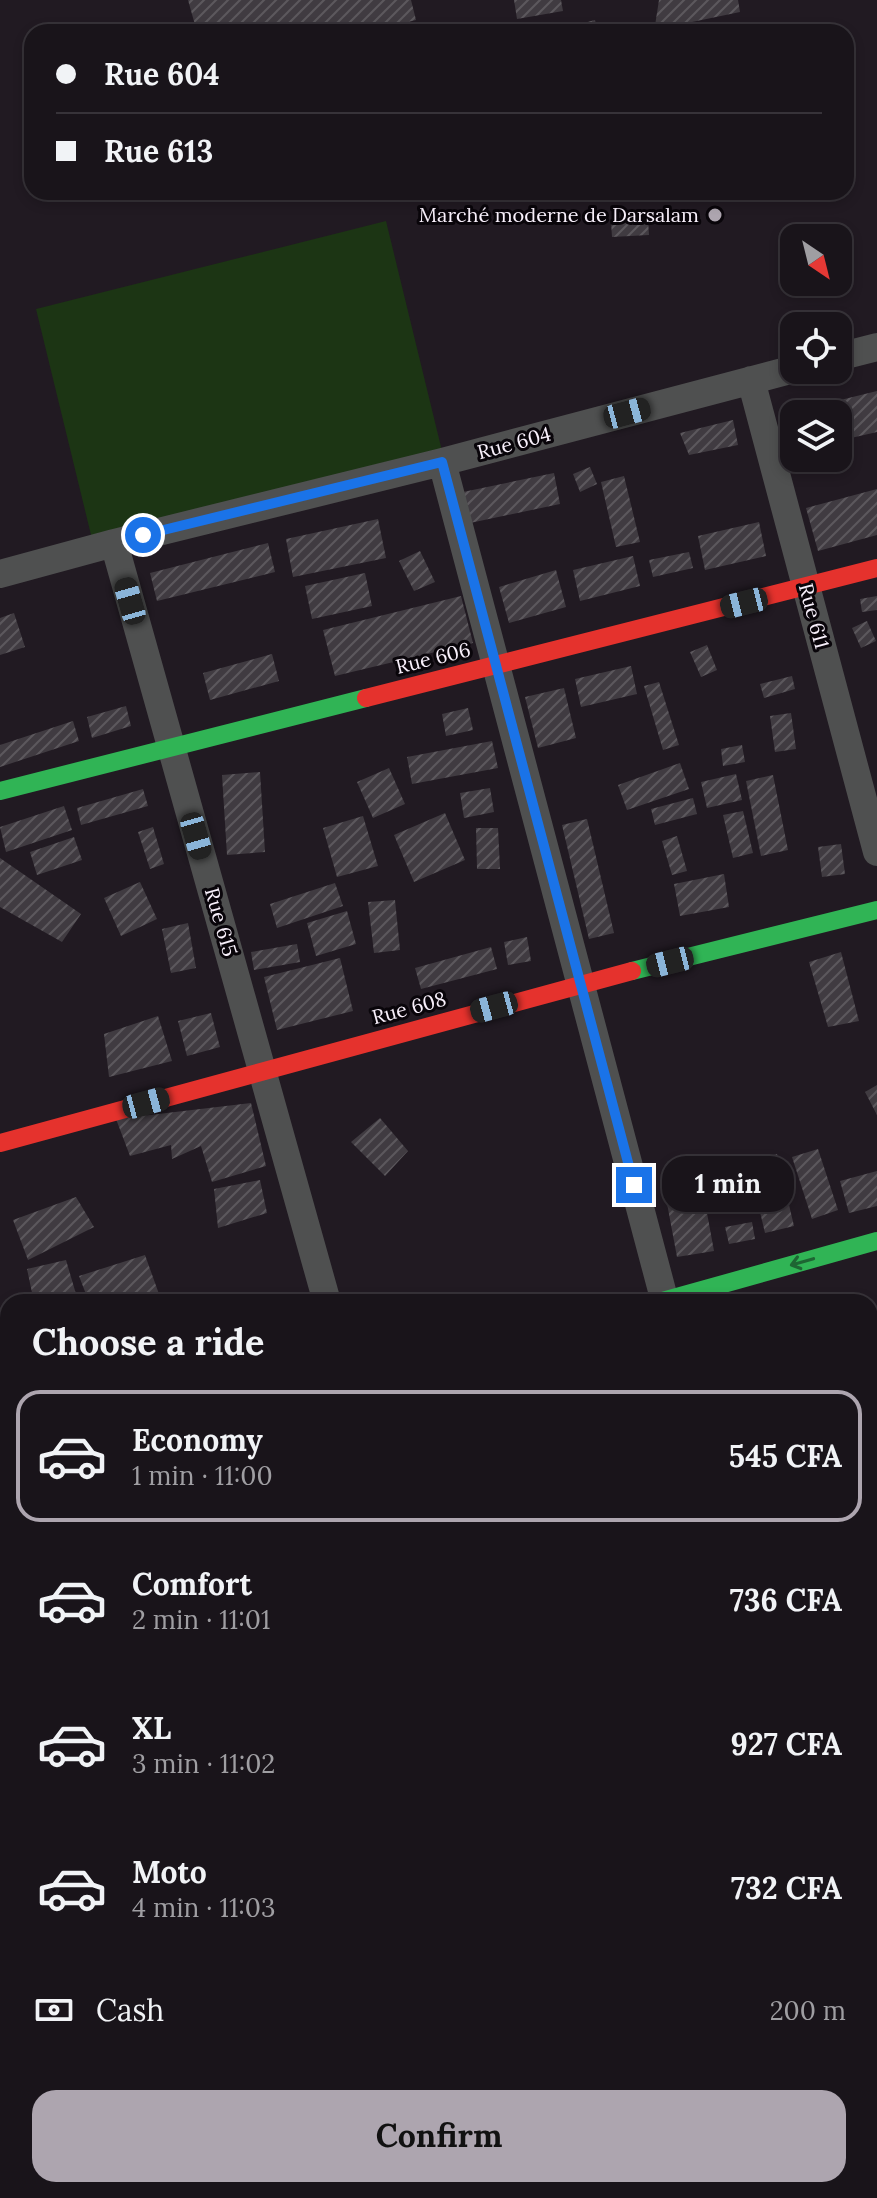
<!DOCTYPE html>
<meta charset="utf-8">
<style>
:root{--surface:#19141a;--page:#262127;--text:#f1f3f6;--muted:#9f9ea2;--line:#373339;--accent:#ada5af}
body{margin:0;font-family:Lora,serif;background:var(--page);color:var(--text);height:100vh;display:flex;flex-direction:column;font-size:30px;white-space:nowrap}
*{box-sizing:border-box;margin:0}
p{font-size:26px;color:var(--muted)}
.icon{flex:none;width:44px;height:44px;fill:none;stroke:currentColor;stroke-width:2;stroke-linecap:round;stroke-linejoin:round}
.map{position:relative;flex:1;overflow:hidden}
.drawer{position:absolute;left:0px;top:1294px;width:878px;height:904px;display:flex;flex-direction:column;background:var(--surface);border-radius:24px 24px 0 0;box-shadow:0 4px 12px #0003,0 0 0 2px var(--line)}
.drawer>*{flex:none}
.guide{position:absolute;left:24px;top:24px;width:830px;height:176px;border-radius:24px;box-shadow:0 4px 12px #0003,0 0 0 2px var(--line);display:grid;align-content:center;height:176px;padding:0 32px;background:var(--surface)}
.needle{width:52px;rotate:145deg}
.tools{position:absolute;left:780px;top:224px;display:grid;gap:16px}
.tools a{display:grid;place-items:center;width:72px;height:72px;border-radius:16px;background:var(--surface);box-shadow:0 4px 12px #0003,0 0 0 2px var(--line);font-size:40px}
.end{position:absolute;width:36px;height:36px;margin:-18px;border:10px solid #1a73e8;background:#fff;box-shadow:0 0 0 4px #fff}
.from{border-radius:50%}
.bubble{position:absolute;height:56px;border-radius:24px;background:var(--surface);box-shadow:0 4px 12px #0003,0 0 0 2px var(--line);font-size:26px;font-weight:800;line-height:56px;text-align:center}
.car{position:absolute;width:24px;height:48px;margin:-24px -12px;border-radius:10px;box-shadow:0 0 6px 2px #0007;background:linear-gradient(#222 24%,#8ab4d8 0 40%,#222 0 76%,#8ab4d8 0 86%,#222 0)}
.guide b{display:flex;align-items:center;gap:28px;height:76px;font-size:30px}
.guide b+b{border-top:2px solid var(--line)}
.guide i{width:20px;height:20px;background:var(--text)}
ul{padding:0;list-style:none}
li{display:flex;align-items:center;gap:24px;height:132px;margin:0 16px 12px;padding:0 16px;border:4px solid transparent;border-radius:24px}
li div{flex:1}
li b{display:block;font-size:30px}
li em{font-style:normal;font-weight:800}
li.on{border-color:var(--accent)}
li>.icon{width:72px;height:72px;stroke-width:1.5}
h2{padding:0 32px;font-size:36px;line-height:96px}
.pay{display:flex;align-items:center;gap:20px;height:88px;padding:0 32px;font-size:30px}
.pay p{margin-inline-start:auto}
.cta{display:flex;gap:16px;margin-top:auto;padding:16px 32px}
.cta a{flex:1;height:92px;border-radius:24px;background:var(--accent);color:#111;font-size:32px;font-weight:800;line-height:92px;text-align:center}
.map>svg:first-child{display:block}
.pitch{fill:#1c3514}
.building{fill:url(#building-hatch)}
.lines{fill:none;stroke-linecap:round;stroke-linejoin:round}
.street{stroke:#4f5050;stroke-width:28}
.fast{stroke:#30b455;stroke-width:18}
.slow{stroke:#ff9f0a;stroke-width:18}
.jam{stroke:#e5322d;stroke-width:18}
.oneway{stroke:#1e6533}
.route{stroke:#1a73e8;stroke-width:10}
.poi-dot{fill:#ada5af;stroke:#09050a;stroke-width:3}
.labels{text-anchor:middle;stroke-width:6;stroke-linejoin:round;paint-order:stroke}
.poi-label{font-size:20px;fill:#f8f0fb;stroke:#09050a;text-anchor:end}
.street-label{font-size:20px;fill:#f8f0fb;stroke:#09050a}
</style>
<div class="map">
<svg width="877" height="2198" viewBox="0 0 877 2198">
<defs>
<pattern id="building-hatch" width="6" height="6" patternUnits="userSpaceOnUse" patternTransform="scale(2)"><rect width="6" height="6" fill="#403b41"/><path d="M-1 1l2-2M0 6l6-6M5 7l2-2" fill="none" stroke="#5c585d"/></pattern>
</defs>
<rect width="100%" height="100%" fill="#211a22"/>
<path class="pitch" d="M386,221L443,455L93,543L36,309Z"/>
<path class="building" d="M188,0H411L416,20L368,32H197Z
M514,0H561L563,11L517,19Z
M659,0H738L740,12L692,22V32H654Z
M595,20L598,32H578L576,25Z
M648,220L649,235L612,237L611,222Z
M794,244V274L787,275L781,247Z
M877,391V432L838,441V414H801L800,410Z
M733,420L738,445L689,455L680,433Z
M794,428V460L786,461L780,432Z
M590,467L597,484L580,492L573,474Z
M554,473L560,504L470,523L463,492Z
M624,476L640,542L616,547L601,482Z
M877,489V535L818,551L806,508Z
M378,519L386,558L293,577L286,539Z
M759,522L766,556L705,570L698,536Z
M268,543L275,572L157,601L150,573Z
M420,551L435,582L414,591L399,561Z
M689,552L693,568L653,577L649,560Z
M633,556L640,586L580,601L573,570Z
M556,570L566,607L509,623L499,587Z
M365,573L372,606L312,619L305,586Z
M461,596L473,643L335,676L323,630Z
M877,596V610L862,612L860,599Z
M14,613L25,647L0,655V618Z
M867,621L876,641L861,648L852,628Z
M707,645L717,670L701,677L690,652Z
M272,654L279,681L210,700L203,673Z
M631,666L637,694L581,707L575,679Z
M792,676L795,689L764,698L760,684Z
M659,682L679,745L663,750L644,686Z
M564,688L576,738L538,748L525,697Z
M126,706L131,726L92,738L87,717Z
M468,708L473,730L446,736L442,714Z
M791,713L796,749L775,752L770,716Z
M73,721L79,741L0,767V745Z
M492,741L498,768L412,784L407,757Z
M742,745L745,762L723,766L721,749Z
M680,763L689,789L627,810L618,785Z
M389,768L405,804L373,818L357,782Z
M260,772L265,852L227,855L222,775Z
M736,774L742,800L707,808L701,782Z
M773,775L788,850L761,856L746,781Z
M490,788L494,812L464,818L460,793Z
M143,789L148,806L81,825L77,808Z
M693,798L697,814L655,825L651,809Z
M64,806L72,830L6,852L0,827Z
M743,811L753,853L733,858L723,815Z
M445,813L465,860L414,882L394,835Z
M363,816L378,866L337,877L323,828Z
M587,819L614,933L589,939L562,825Z
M153,827L164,864L150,869L138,832Z
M476,828H498L500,869H477Z
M677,836L687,871L672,875L662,841Z
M74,837L82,860L37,875L30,852Z
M841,844L845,874L822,877L818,847Z
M0,858L81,914L62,942L0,907Z
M724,874L729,907L680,916L674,884Z
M140,882L157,919L121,936L104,898Z
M335,883L343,906L277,928L270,904Z
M395,900L400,950L374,953L368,902Z
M347,911L356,944L316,956L307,923Z
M188,923L196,968L171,973L162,929Z
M527,937L531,961L508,965L504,942Z
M297,944L300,962L254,970L251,952Z
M491,947L497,969L421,989L415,968Z
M841,952L859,1021L828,1027L809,962Z
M340,958L353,1011L277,1030L264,977Z
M211,1013L220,1047L187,1056L178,1021Z
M158,1016L172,1061L109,1077L104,1034Z
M877,1085V1115L865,1092Z
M251,1103L266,1166L212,1182L201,1146L172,1159L171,1145L130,1156L116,1119Z
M380,1118L408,1151L385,1176L351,1142Z
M818,1149L838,1210L812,1219L792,1157Z
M777,1154L794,1226L765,1233L748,1162Z
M877,1171V1206L849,1213L840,1181Z
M700,1175L714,1251L677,1257L663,1182Z
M260,1180L267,1213L218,1228L214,1189Z
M76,1197L94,1227L28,1260L13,1220Z
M752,1222L755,1239L729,1244L725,1227Z
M145,1255L159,1294L142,1302H89L79,1276Z
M66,1260L76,1294L49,1302H34L27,1269Z
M8,1326V1346L0,1348V1328Z
M870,1503L877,1515V1545L870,1549Z
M877,1617V1669L870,1671V1619Z
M877,1688V1764L870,1765V1689Z
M8,1766V1835L0,1841V1772Z
M870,1810L877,1830V1837L870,1839Z
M877,1845V1879L870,1881V1847Z
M8,1986V2070L0,2077V1993Z
M8,2154V2184L0,2174V2161Z
M13,2190H37L28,2198H20Z
M161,2190H238L245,2198H168Z
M428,2190H496L502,2198H418Z"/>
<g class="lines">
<path class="street" d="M838,357L877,347
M751,380L877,852
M442,462L665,1302
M114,543L327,1302
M0,574L114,543L442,462L794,369
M870,1935L877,1933
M870,2047L877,2072"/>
<path class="fast" d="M0,791L366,698
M632,971L877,910
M659,1302L877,1241
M0,1636L8,1643
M0,1906L8,1899"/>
<path class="slow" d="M0,1489L8,1486
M870,1575L877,1573"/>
<path class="jam" d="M366,698L877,568
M0,1143L632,971
M706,2190L716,2198"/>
</g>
<defs><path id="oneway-shaft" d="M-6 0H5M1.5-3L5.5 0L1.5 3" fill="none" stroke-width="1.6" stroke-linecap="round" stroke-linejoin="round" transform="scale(2)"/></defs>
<use class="oneway" href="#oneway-shaft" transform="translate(802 1262) rotate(164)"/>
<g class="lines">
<path class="route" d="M143,535L442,462L634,1185"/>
</g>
<circle class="poi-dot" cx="715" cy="215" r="8"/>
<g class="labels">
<g class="poi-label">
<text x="699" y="222">Marché moderne de Darsalam</text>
</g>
<g class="street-label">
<text transform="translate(514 443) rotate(-15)" y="7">Rue 604</text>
<text transform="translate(814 616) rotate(75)" y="7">Rue 611</text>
<text transform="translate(433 658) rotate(-14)" y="7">Rue 606</text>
<text transform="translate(221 922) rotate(74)" y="7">Rue 615</text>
<text transform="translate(409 1008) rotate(-15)" y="7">Rue 608</text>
</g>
</g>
</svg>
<div class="tools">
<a><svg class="needle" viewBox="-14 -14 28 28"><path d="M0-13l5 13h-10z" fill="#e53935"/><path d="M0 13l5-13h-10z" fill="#9f9ea2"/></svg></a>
<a><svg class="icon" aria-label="locate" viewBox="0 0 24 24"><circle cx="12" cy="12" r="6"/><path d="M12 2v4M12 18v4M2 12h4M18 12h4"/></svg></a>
<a><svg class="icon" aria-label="layers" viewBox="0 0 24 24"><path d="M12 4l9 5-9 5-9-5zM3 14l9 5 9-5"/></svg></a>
</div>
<i class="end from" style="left:143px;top:535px"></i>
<i class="end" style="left:634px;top:1185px"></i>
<div class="bubble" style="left:662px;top:1156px;width:132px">1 min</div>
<i class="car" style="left:627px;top:413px;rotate:75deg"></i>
<i class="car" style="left:130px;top:601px;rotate:344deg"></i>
<i class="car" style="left:744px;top:603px;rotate:256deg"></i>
<i class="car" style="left:196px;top:836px;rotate:164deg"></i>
<i class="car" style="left:670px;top:962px;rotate:256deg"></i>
<i class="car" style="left:494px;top:1007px;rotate:255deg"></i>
<i class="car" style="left:146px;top:1103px;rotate:75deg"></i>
<div class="guide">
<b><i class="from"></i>Rue 604</b>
<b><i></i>Rue 613</b>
</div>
<section class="drawer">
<h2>Choose a ride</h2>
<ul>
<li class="on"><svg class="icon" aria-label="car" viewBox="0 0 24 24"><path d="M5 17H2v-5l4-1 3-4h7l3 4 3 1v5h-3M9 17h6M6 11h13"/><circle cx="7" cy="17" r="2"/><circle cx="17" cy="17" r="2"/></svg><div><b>Economy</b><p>1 min · 11:00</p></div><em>545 CFA</em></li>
<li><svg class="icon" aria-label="car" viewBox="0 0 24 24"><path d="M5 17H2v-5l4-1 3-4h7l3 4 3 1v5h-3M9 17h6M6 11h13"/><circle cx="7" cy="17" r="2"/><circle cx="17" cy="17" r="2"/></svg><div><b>Comfort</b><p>2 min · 11:01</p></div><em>736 CFA</em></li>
<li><svg class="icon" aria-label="car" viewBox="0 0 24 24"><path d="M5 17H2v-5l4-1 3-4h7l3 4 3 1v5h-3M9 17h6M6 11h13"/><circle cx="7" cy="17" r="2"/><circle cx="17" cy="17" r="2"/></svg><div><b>XL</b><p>3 min · 11:02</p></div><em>927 CFA</em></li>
<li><svg class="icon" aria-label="car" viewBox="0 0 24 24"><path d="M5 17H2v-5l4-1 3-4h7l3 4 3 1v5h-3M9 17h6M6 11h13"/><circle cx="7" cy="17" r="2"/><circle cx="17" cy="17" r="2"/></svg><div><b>Moto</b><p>4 min · 11:03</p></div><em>732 CFA</em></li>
</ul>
<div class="pay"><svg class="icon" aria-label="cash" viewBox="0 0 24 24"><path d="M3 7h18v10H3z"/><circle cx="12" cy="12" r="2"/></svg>Cash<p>200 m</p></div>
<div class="cta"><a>Confirm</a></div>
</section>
</div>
